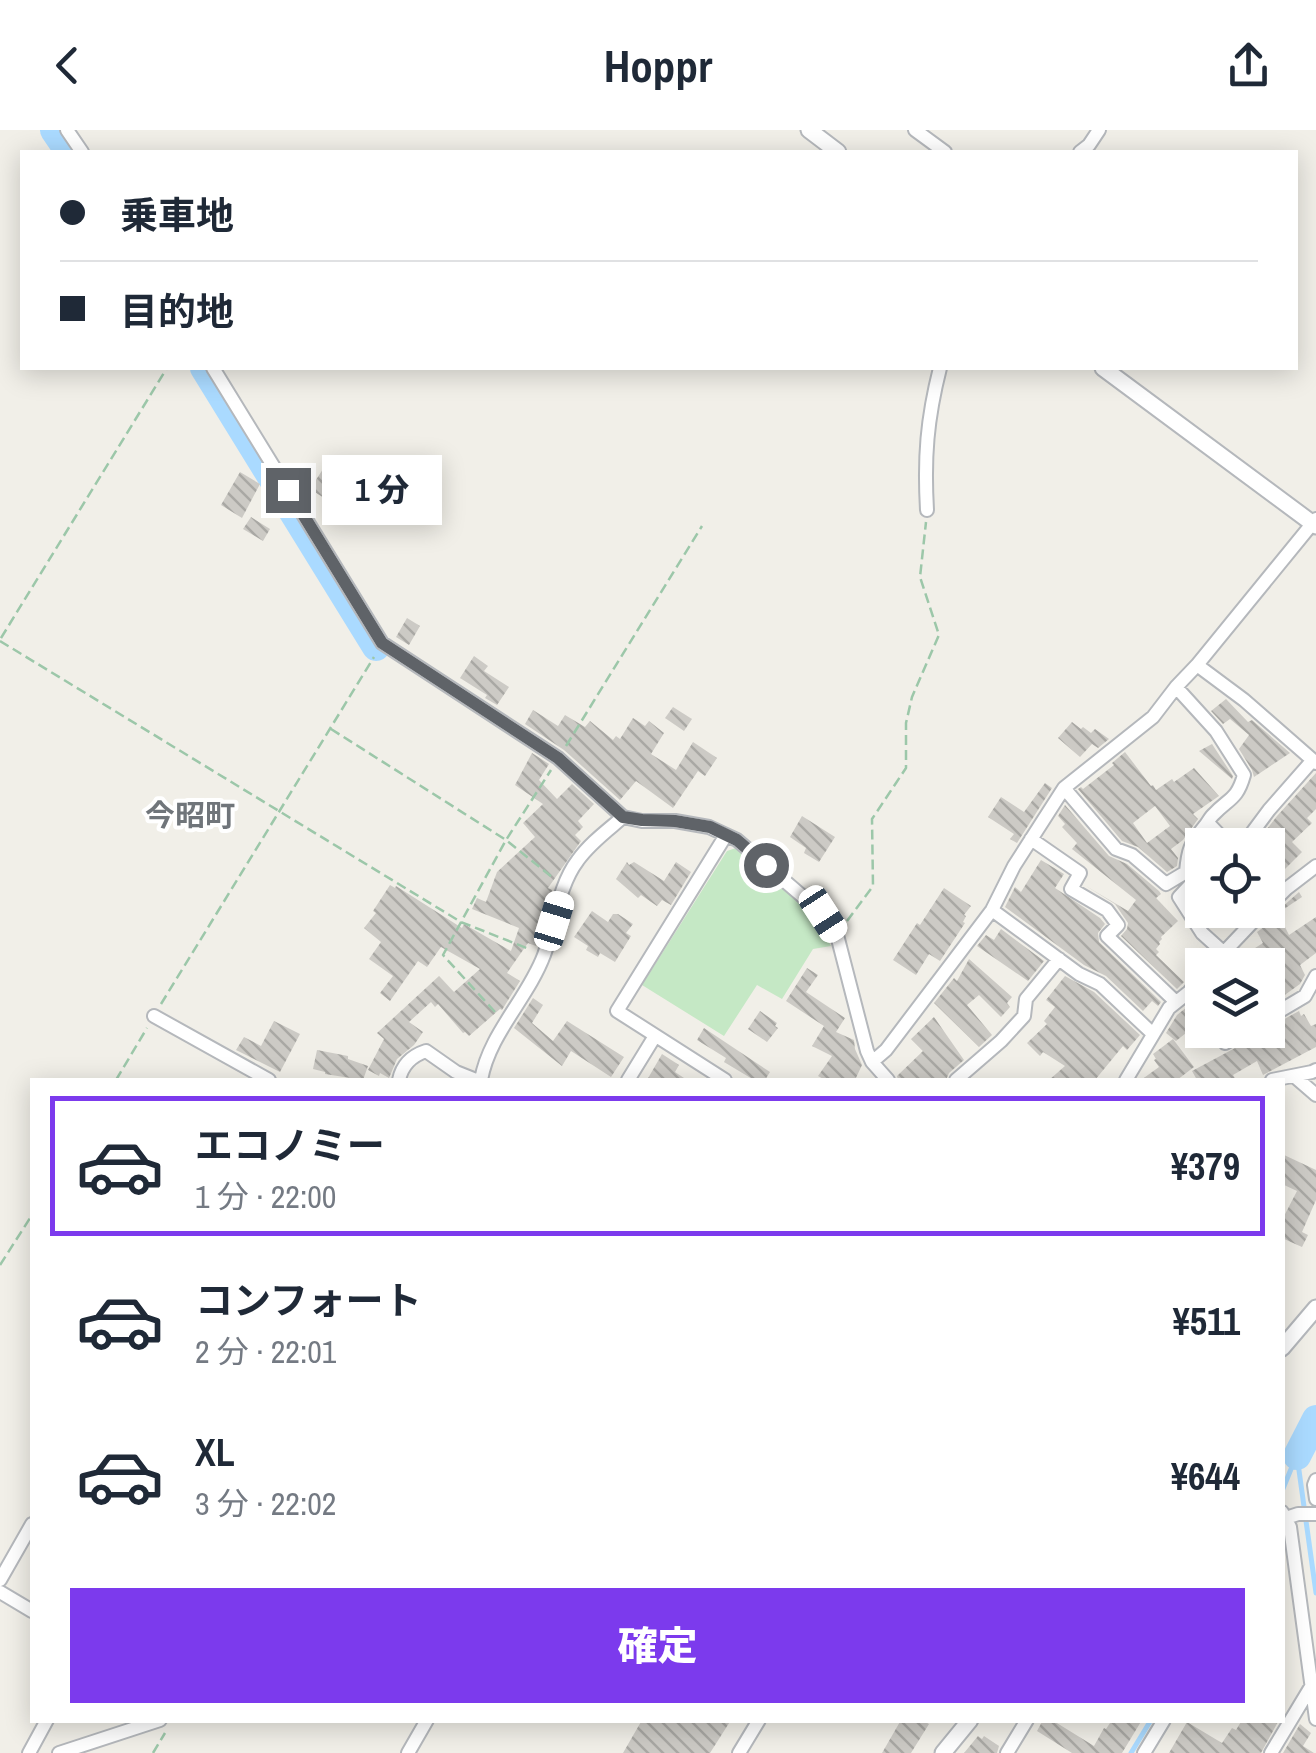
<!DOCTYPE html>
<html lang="ja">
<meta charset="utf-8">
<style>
:root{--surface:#fff;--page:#f2f2f3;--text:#1f2937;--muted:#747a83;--line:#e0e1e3;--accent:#7c3aed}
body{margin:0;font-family:"Archivo Narrow","Noto Sans JP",sans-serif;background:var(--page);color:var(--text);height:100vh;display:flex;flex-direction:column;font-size:38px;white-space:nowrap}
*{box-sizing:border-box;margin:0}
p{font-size:32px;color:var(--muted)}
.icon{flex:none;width:55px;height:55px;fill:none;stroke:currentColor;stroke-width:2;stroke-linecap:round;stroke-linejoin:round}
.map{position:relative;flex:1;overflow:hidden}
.details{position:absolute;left:30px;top:948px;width:1255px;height:645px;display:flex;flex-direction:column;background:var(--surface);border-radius:0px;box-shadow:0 5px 25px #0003}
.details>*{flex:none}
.hud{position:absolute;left:20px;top:20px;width:1278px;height:220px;border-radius:0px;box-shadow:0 5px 25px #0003;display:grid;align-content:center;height:220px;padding:0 40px;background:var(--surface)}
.fabs{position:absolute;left:1185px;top:698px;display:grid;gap:20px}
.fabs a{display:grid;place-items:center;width:100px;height:100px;border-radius:0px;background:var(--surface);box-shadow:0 5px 25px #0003;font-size:50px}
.end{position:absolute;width:45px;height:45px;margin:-22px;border:12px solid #5f6368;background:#fff;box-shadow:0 0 0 5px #fff}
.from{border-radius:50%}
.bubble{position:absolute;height:70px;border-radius:0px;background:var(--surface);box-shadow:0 5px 25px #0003;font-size:32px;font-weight:800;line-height:70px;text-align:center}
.car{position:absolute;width:30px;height:60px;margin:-30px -15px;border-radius:12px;box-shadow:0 0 8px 2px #0007;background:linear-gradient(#fff 24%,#345 0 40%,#fff 0 76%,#345 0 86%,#fff 0)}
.hud b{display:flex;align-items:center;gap:35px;height:95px;font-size:38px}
.hud b+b{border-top:2px solid var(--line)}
.hud i{width:25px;height:25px;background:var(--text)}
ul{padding:18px 0 0;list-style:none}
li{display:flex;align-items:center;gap:30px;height:140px;margin:0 20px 15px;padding:0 20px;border:5px solid transparent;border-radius:0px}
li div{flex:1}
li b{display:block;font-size:38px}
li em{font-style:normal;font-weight:800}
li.on{border-color:var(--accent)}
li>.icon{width:90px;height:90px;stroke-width:1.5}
.primary-button{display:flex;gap:20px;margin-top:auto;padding:20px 40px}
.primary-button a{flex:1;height:115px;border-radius:0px;background:var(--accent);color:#fff;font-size:40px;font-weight:800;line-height:115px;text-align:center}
header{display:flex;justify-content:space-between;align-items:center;height:130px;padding:0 40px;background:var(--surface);font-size:45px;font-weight:800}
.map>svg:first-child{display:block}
.green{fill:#c5e8c5}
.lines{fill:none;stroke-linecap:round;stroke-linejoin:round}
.stream{stroke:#aadaff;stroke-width:5}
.river{stroke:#aadaff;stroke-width:28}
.building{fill:url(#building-back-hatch);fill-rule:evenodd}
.minor-casing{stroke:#b5b8bc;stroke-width:16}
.tertiary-casing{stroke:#b5b8bc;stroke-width:19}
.path{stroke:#9cc7a9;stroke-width:2.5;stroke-dasharray:10 5;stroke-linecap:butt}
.minor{stroke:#fff;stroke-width:12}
.tertiary{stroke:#fff;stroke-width:15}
.route{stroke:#5f6368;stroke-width:12}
.labels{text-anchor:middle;stroke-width:8;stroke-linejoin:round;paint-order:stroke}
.quarter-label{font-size:30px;font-weight:bold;fill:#70757a;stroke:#fff}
</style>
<header><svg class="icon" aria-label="back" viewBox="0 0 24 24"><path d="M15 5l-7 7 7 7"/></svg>Hoppr<svg class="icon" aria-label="share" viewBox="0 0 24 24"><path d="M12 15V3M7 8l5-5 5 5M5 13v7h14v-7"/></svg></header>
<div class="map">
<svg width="1316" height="1623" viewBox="0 0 1316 1623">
<defs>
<pattern id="building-back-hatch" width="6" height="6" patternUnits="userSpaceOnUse" patternTransform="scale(2.5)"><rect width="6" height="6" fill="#cccac5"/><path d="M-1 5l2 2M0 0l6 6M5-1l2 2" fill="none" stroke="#a9a8a4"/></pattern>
</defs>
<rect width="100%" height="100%" fill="#f1efe8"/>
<path class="green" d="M736,718L814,784L831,816L813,819L782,869L757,855L724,906L642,855L727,721Z"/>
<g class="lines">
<path class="stream" d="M1297,1326L1316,1463
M1282,1361L1296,1327
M1131,1623L1151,1590"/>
<path class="river" d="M54,0L69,22
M204,238L376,517
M1297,1326L1316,1289"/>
</g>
<path class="building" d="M325,336L349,352L335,375L310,359Z
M240,342L260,354L242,388L221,375Z
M251,387L270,399L263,411L243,399Z
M407,488L420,496L409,515L396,507Z
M474,526L488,536L484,541L509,557L497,575L485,568L487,565L460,548Z
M1226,569L1248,592L1252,590L1290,623L1254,647L1252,640L1239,619L1249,605L1230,589L1223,594L1211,581Z
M673,577L692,589L684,601L665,588Z
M533,580L558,596L565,585L585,597L590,591L613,610L616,606L620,609L633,588L645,596L649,591L664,603L651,624L676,640L693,612L717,628L705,646L698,641L673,678L636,651L620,670L564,620L525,594Z
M1072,592L1081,599L1083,597L1091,603L1095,599L1109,609L1098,618L1092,614L1080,627L1058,608Z
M1212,614L1233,646L1232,649L1199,621Z
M1125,622L1151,656L1153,655L1156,660L1172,649L1174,652L1194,638L1219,666L1193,684L1198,689L1183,710L1171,719L1178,728L1177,736L1167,742L1138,717L1122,711L1078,659L1081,657L1083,659L1114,635L1112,633ZM1155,676L1170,696L1147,713L1133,693Z
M532,623L549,634L539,650L557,669L572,654L594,674L578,691L583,697L575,705L581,711L548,758L552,760L536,816L528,813L507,843L520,851L502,880L500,879L469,906L465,902L463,903L438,874L435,877L431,872L409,892L423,902L414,915L397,929L389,948L380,943L379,946L368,940L384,909L377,903L439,846L454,862L480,839L441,817L427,837L418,831L390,871L380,863L393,846L369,829L381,812L364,798L376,783L373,781L390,755L395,758L396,756L462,798L464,794L511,821L519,798L472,779L477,768L486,772L497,742L535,707L523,693L543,674L515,655Z
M1316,643V679L1307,688L1312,693L1292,712L1302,722L1268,756V715H1255L1277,686Z
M1045,653L1052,658L1017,713L1010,709L1014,704L988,687L1001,667L1024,682Z
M1065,675L1109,726L1127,734L1159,761L1161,764L1156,768L1178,791L1161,807L1162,809L1159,812L1160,814L1156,819L1159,822L1156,825L1184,852L1177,859L1121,806L1127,799L1128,793L1115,774L1086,756L1128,781L1136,770L1072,719L1077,713L1062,697L1065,694L1058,686Z
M802,686L835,707L819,732L804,723L806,718L790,707Z
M1041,730L1064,744L1055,758L1100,788L1105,794L1098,803L1099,812L1161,872L1158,876L1152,871L1143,881L1106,846L1084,835L1005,777L1015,757L1021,762Z
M627,732L629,735L634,732L664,751L676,732L691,742L671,775L662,770L657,776L641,765L638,768L616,749Z
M944,758L971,776L964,785L966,786L963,792L965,793L940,831L929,824L916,845L893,830L917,793L920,795Z
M1299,762L1302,767L1278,783L1289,805L1316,787V823L1300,835L1305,845L1300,854L1268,877V835H1228L1263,813L1257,802L1268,794L1272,786Z
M592,781L608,792L613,784H618L633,794L626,803L631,806L615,832L600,823L598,827L586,820L588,816L574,807Z
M1001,799L1044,831L1028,851L977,816L986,805L994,810Z
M969,829L1012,867L1007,873L1010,877L1001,887L979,865L967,875L992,905L979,917L934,873L954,848L957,851Z
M807,838L818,845L806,862L845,888L836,902L854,910L855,919L862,935L855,950H825L818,946L832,926L812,916L824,896L786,871Z
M1065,846L1094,862L1140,905L1127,920L1123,916L1095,950H1049L1065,936L1043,922L1040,926L1027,913L1047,894L1044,891L1055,877L1046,870Z
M533,868L543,875L532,893L553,911L567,891L624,927L611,947L571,921L562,936L514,898Z
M1187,877L1194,887L1201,891L1176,911L1166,903L1177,885Z
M760,881L777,893L775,896L778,898L767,912L748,899Z
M1299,881L1301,886L1304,884L1311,896L1316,894V917L1263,945L1257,931L1233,945L1236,950H1197L1192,941L1252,909L1257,900H1268V898Z
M934,887L964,930L949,943L946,950H898L897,946L923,921L911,909Z
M274,891L300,904L280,942L236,920L244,907L261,916Z
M704,898L770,942L765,950H754L724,932L726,928L697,910Z
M1173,909L1194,937L1177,950H1141L1159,937L1154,930L1156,929L1153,924Z
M317,920L348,926V929L368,936L363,950L325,944V942L313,939Z
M662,924L679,935L675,942L687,950H647Z
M1282,1024L1316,1040V1070L1302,1102L1308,1105L1302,1117L1282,1108V1090L1297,1061L1282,1054Z
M642,1590H731L710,1623H623Z
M901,1590H922L929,1594L911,1623H882Z
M1043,1590H1052L1094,1616L1104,1598L1106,1599L1112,1590H1142L1122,1623H1072L1037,1601Z
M1242,1590H1279L1261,1623H1169L1187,1592L1222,1613L1232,1598L1236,1600Z
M1300,1594L1311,1603L1303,1616L1314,1623H1283Z
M978,1606L982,1609L984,1606L999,1616L997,1623H964Z"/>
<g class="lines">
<defs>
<path id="minor" d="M67,0L82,22
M915,0L945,22
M1080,22L1089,15L1099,0
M213,238L382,513L558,628L623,687L642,691H675L709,697L737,710L823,784L837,805L867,921L872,932L888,950
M927,380C924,328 927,289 940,238
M1197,535L1316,389
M1064,658L1116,719L1132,725L1166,754L1186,742C1188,720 1190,714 1204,697C1208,693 1210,687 1214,684C1229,668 1237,670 1244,645L1216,601L1176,557
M1208,693L1229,715
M1031,709L1080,743L1071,759L1107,780L1118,795L1107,806L1176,872
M1243,715L1269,680L1312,631
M1202,746L1193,752L1179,767L1202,803L1223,822
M1268,777L1286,759L1316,736
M992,780L1079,844L1100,854L1153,904
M1212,835L1264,780
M1189,862L1202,881
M154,886L269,950
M1268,888L1305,866L1316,846
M1216,900L1225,913L1247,900
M872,932L886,920L992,780L1014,736L1064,658L1153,587L1176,557L1197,535L1244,570L1316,633
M1294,946L1316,965
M399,950C402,935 411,926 426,921L456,942L476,950
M481,950C489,904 528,868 544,825C555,795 558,756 578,730C590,713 608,700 623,687
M628,950L655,906
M725,950L617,881L726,705
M956,950L1001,911L1024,886L1026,869L1059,829
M1126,950L1169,878L1189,862L1202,846
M1272,950L1312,942L1316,940
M1316,1350L1314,1355L1316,1369
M1282,1382L1290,1397L1316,1589
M1282,1394L1286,1388L1298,1384H1316
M0,1450L32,1394
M0,1462L32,1481
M29,1623L47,1590
M59,1623L160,1590
M408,1623L427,1590
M739,1623L759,1590
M1007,1623L1027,1590
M1144,1623L1164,1590
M1271,1623L1312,1555"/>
<path id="tertiary" d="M809,0L838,22
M1103,238L1316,396
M1282,1218L1316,1178
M943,1623L970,1590"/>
</defs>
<use href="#minor" class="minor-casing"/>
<use href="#tertiary" class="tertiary-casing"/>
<path class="path" d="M1,508L167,238
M0,511L461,792L529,819
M331,599L506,710L552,747
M566,616L702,396
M847,791L873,756L872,689L906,638V593L912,567L939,505L920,447L926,392
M161,874L374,527
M495,882L443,825L506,710L551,640
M116,950L147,898
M0,1135L32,1085
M153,1623L165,1603"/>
<use href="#minor" class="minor"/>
<use href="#tertiary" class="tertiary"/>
</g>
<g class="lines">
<path class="route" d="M288,360L382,513L558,628L623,687L642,690L675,691L710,697L737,710L766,735"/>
</g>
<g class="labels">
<g class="quarter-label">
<text x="190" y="696">今昭町</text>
</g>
</g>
</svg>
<div class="fabs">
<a><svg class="icon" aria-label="locate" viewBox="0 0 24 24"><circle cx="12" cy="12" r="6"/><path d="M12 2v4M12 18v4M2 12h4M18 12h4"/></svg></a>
<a><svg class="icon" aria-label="layers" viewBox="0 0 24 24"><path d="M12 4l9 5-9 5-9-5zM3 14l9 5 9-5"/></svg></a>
</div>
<i class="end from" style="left:766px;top:735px"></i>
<i class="end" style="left:288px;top:360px"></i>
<div class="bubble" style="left:322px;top:325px;width:120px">1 分</div>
<i class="car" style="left:823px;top:784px;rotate:147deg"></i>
<i class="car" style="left:554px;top:791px;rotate:17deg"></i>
<div class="hud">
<b><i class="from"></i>乗車地</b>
<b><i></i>目的地</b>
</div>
<section class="details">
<ul>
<li class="on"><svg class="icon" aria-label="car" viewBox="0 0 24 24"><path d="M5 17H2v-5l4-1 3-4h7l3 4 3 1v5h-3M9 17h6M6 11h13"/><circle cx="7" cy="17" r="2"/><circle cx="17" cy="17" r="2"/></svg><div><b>エコノミー</b><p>1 分 · 22:00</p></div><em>¥379</em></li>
<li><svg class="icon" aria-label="car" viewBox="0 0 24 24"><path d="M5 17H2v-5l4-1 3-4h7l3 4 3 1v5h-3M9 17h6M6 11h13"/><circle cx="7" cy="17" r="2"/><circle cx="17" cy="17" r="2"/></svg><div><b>コンフォート</b><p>2 分 · 22:01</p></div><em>¥511</em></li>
<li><svg class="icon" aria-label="car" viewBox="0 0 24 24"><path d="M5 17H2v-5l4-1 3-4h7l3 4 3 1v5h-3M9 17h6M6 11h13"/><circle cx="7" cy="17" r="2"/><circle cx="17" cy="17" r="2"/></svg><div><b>XL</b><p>3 分 · 22:02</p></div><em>¥644</em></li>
</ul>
<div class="primary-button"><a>確定</a></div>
</section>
</div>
